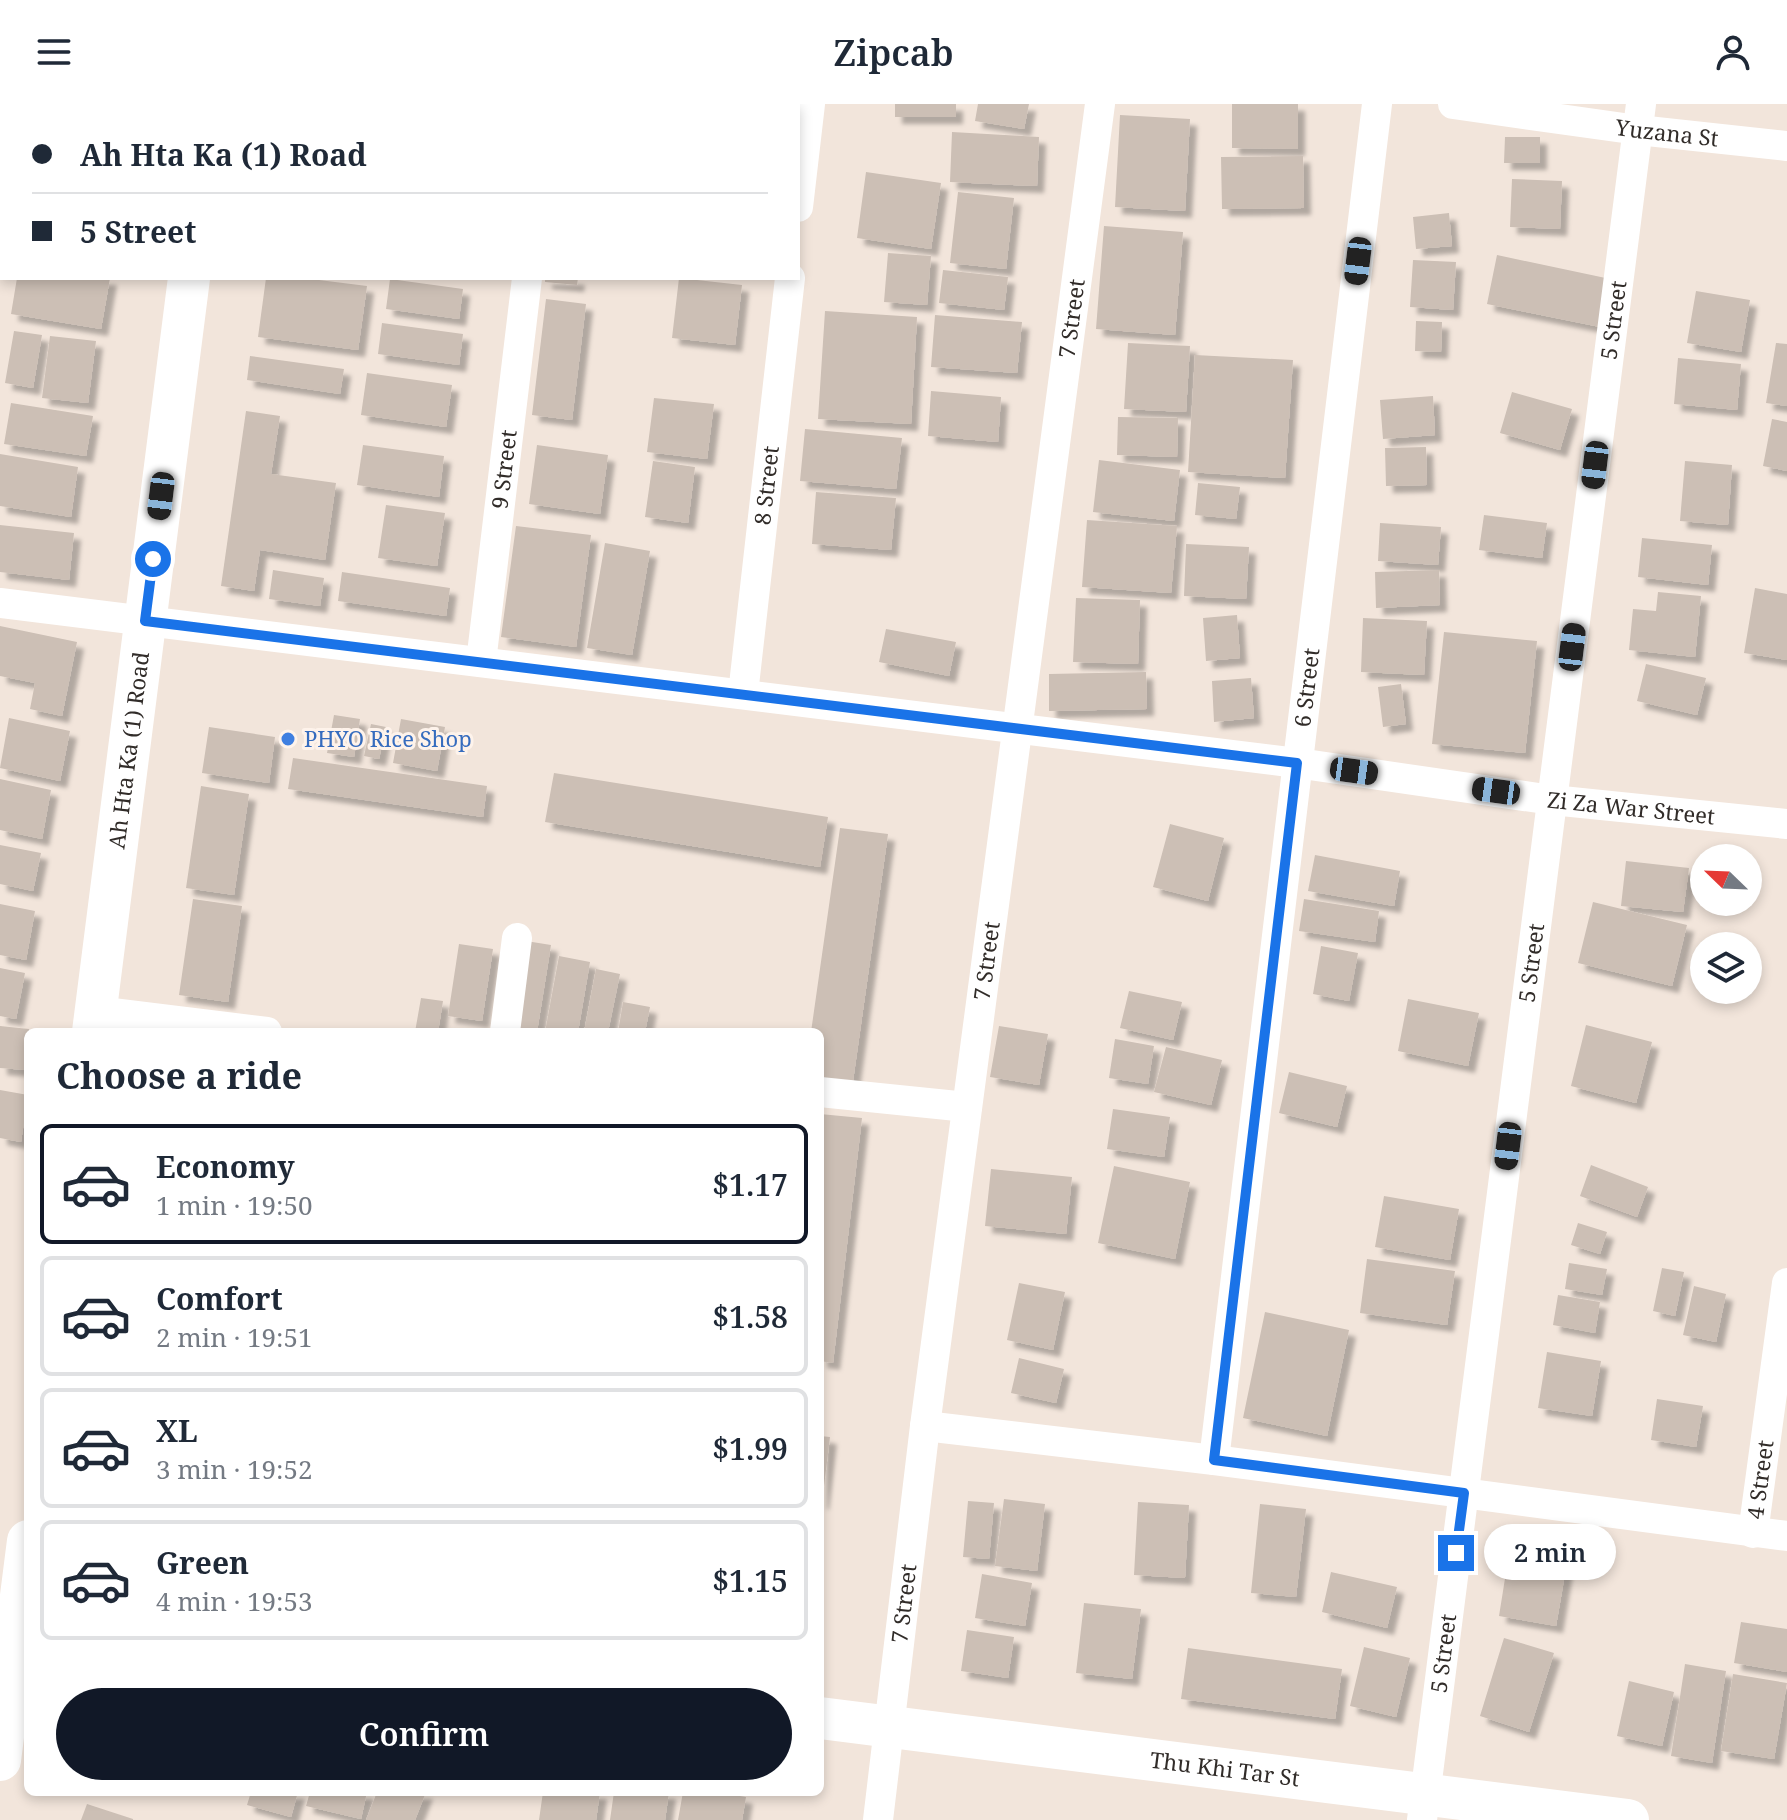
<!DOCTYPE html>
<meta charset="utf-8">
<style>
:root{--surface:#fff;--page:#f6f6f7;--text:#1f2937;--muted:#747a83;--line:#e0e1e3;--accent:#111827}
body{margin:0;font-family:"Noto Serif",serif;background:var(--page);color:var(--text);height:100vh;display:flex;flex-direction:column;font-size:30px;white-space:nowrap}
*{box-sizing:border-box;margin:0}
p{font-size:26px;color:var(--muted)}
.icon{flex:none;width:44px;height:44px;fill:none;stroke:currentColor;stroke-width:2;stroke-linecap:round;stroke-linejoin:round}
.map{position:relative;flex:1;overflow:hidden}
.drawer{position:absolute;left:24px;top:924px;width:800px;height:768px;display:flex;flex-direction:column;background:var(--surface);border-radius:12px;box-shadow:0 4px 12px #0003}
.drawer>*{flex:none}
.top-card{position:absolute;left:0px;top:0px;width:800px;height:176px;box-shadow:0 4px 12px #0003;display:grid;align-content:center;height:176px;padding:0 32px;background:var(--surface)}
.needle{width:52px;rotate:293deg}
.buttons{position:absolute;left:1690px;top:740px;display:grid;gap:16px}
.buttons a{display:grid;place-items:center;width:72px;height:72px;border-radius:50%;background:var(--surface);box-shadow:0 4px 12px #0003;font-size:40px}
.end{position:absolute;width:36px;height:36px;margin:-18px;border:10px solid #1a73e8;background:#fff;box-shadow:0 0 0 4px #fff}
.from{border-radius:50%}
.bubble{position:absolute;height:56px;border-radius:28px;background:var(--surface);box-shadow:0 4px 12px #0003;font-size:26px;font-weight:600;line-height:56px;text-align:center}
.car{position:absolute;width:24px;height:48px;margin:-24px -12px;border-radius:10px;box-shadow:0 0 6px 2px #0007;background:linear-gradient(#222 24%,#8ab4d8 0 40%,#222 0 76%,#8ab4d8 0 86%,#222 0)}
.top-card b{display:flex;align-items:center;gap:28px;height:76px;font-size:30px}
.top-card b+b{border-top:2px solid var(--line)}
.top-card i{width:20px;height:20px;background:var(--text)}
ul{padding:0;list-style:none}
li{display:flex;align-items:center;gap:24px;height:120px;margin:0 16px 12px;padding:0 16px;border:4px solid var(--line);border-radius:12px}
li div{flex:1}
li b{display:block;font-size:30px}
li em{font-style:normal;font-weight:600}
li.current{border-color:var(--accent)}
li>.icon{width:72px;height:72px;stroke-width:1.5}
h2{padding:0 32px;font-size:36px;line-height:96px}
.action{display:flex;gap:16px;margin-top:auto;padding:16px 32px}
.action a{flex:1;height:92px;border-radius:48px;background:var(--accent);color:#fff;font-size:32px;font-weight:600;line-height:92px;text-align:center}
header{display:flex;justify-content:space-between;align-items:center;height:104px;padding:0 32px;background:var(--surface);font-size:36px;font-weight:600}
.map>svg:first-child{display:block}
.building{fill:#ccbfb5;filter:url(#shadow)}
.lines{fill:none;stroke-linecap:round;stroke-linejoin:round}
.street{stroke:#fff;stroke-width:30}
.secondary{stroke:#fff;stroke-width:42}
.route{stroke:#1a73e8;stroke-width:10}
.shop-dot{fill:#3f7fe0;stroke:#fef3eb;stroke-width:3}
.labels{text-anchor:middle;stroke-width:6;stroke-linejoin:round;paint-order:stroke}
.street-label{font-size:22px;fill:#312c29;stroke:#fef3eb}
.shop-label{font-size:22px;fill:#366cbe;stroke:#fef3eb;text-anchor:start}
</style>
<header><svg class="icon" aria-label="menu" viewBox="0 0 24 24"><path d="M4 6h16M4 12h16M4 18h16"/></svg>Zipcab<svg class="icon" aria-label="person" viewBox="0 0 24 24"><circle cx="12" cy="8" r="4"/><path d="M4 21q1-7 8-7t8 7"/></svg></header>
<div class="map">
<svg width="1787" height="1716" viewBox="0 0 1787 1716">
<defs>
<filter id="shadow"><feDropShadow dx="7" dy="7" stdDeviation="2" flood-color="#0004"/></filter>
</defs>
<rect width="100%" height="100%" fill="#f2e5db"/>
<path class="building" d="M895,0H956V13H895Z
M978,0H1029L1024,25L975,17Z
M1232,0H1298V45L1232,44Z
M1120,11L1190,15L1185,107L1115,103Z
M952,28L1039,33L1037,82L950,78Z
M1505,33H1540V59H1504Z
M1303,52L1304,104L1222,105L1221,53Z
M866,68L941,79L931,145L857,134Z
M1512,75L1562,77L1560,125L1510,123Z
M958,88L1014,94L1006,165L950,159Z
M1449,109L1452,142L1416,145L1413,113Z
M1104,122L1183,128L1175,231L1096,225Z
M888,149L931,152L927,201L884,198Z
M1497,151L1615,176L1605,224L1487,200Z
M1413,156L1456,158L1453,206L1410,203Z
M943,166L1008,173L1004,206L939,199Z
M17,174H110L101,225L11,210Z
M266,174H303L367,182L358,246L258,233Z
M545,174H578L577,181L545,178Z
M679,174L742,181L735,241L672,234Z
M390,175L463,185L459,215L386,205Z
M1696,187L1750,196L1741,248L1687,239Z
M546,195L586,200L572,316L532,311Z
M825,207L917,213L911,320L818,315Z
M935,211L1022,218L1017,269L931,263Z
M1416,217L1442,218L1441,248L1415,247Z
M382,219L463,230L459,261L378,250Z
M14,227L42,231L33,284L5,279Z
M50,232L96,237L88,299L42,294Z
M1128,239L1190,242L1186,308L1124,305Z
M1776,239L1787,240V302L1766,299Z
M1195,251L1293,256L1285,374L1188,368Z
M250,252L344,265L340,290L247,276Z
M1678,254L1741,260L1737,306L1674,300Z
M367,269L452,281L446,323L361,311Z
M931,287L1001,293L998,338L928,332Z
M1512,288L1572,305L1560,346L1500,329Z
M1433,292L1435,331L1383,335L1380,296Z
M654,294L714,300L707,355L647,348Z
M11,299L93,312L86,352L4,340Z
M246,307L280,312L271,370L336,379L325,456L260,446L254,487L221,482Z
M1118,313L1178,314L1177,353L1117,351Z
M1772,315L1787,318V367L1763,362Z
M805,325L902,334L896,385L800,377Z
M363,341L444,352L439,393L357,381Z
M537,341L608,351L600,410L529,400Z
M1426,343L1427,381L1386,382L1385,344Z
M0,350L78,363L71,413L0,402Z
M1099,356L1180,366L1174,417L1093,408Z
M653,357L695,363L688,419L645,413Z
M1685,357L1732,361L1728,421L1680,417Z
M1198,379L1240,383L1236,415L1195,411Z
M816,388L896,394L891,446L812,440Z
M386,401L445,409L437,462L378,454Z
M1484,411L1547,419L1542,454L1479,446Z
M1087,416L1177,422L1171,489L1082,483Z
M1380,419L1441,423L1438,461L1378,457Z
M0,421L74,429L69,476L0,468Z
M516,422L591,431L576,543L501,533Z
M1642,434L1712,441L1708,481L1638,473Z
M605,439L650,447L632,551L587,544Z
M1186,440L1249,443L1246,495L1184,492Z
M273,466L324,474L320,502L269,495Z
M1439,466L1440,501L1376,504L1375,468Z
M342,468L450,484L446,512L338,497Z
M1755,484L1787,490V556L1744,549Z
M1658,488L1701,492L1695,553L1629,546L1633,505L1656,507Z
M1076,494L1140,496L1138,560L1073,558Z
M1237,511L1240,554L1206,557L1203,514Z
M1363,514L1427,517L1424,571L1361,568Z
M0,522L77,538L62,612L30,605L35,579L0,572Z
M886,525L956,538L949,572L879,558Z
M1444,528L1537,537L1525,649L1432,640Z
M1646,560L1706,574L1697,611L1637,597Z
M1146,568L1147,605L1049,607V570Z
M1251,574L1254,614L1214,618L1212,577Z
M1401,580L1406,620L1383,623L1378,583Z
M334,611L360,615L354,653L327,649Z
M9,614L70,627L60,677L0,664Z
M401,615L445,623L437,667L393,659Z
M371,620L386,623L379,655L364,652Z
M209,623L275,633L269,679L202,669Z
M293,654L487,682L483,713L288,685Z
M554,669L828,713L820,763L545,718Z
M0,675L51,686L42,735L0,726Z
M201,682L249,690L234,791L186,784Z
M1170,720L1224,734L1208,797L1153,783Z
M840,724L888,730L852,984L820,980V928H811Z
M0,741L41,749L33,787L0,780Z
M1315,751L1400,767L1394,802L1308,787Z
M1626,757L1689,764L1683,808L1621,802Z
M193,795L242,802L228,898L179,891Z
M1304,795L1379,807L1375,838L1299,827Z
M1593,798L1687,821L1672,882L1578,859Z
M0,800L35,807L26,856L0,851Z
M526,837L551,841L537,928H512Z
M459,840L493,845L482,917L448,912Z
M1321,842L1358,849L1349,897L1313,890Z
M559,852L590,858L578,928H545Z
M0,864L25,869L16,915L0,912Z
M596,865L620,870L608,928H584Z
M1129,887L1182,898L1173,936L1120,924Z
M421,894L443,897L438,928H415Z
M1408,895L1479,909L1468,962L1398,947Z
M623,898L650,903L645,928H618Z
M1586,921L1652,938L1636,999L1571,982Z
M0,922L29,925L26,966L0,964Z
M999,922L1048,930L1039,981L990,973Z
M1115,935L1154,942L1148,980L1109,974Z
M1166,943L1222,956L1211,1001L1154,988Z
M1289,968L1347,982L1337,1023L1279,1009Z
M0,986L28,991L21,1038L0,1034Z
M1113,1005L1170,1013L1164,1053L1107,1045Z
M820,1010L862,1014L833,1259L820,1257Z
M1591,1061L1648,1083L1637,1113L1580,1092Z
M1114,1062L1190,1078L1175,1155L1098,1139Z
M991,1065L1072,1073L1066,1130L985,1122Z
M1384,1092L1459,1105L1450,1156L1375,1143Z
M1578,1119L1607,1128L1600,1150L1571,1141Z
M1367,1155L1455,1167L1447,1221L1360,1209Z
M1569,1159L1607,1165L1602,1191L1565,1185Z
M1662,1164L1684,1168L1675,1212L1653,1207Z
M1019,1179L1065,1188L1053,1246L1007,1236Z
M1694,1182L1726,1190L1716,1238L1683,1231Z
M1558,1191L1600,1198L1595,1229L1553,1221Z
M1265,1208L1349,1226L1327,1332L1243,1314Z
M1547,1248L1601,1257L1592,1312L1538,1304Z
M1019,1254L1064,1265L1056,1299L1011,1289Z
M1657,1295L1703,1302L1696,1343L1651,1336Z
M820,1332L830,1333L822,1399L820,1398Z
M1004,1395L1045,1400L1037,1467L995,1462Z
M968,1397L994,1399L989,1455L963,1453Z
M1138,1398L1189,1401L1185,1474L1134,1471Z
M1260,1400L1306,1405L1296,1493L1251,1489Z
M1511,1437L1569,1447L1556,1522L1499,1512Z
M1331,1468L1397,1483L1387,1524L1322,1508Z
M982,1470L1032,1479L1025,1522L975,1514Z
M1084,1499L1141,1505L1132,1575L1076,1569Z
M1741,1518L1787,1525V1568L1734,1559Z
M967,1526L1014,1533L1008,1574L961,1567Z
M1504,1534L1554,1549L1529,1628L1480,1612Z
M1364,1543L1410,1554L1396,1613L1350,1602Z
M1188,1544L1342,1565L1335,1615L1181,1595Z
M1685,1560L1726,1567L1712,1659L1671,1652Z
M1733,1570L1787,1579L1774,1655L1721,1647Z
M1629,1577L1674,1588L1662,1642L1617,1632Z
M251,1688H298L291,1713L247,1701Z
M310,1688H367L361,1715L306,1702Z
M377,1688H426L415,1716H366Z
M543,1688H600L596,1716H539Z
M614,1688H669L665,1716H610Z
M683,1688H716L746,1693L742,1716H678Z
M87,1700L133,1715V1716H81Z"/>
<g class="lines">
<g class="street">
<path id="s1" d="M1453,0L1638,26L1787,42"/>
<path d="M548,2L549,0"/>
<path d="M798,103L810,0"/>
<path id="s2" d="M0,499L1297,659L1552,696L1787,720"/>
<path id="s3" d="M481,558L527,174"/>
<path id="s4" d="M743,590L790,174"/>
<path d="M96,907L267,928"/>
<path d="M505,928L517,834"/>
<path d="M820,988L967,1003"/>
<path d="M925,1322L1214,1356L1787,1432"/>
<path id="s5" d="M1214,1356L1377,0"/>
<path id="s6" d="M1753,1429L1787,1179"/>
<path id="s7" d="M878,1716L925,1322L1100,0"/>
<path id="s8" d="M1422,1716L1641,0"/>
</g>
<g class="secondary">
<path d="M211,2V0"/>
<path id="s9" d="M93,928L189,174"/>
<path id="s10" d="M820,1614L1628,1716"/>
<path d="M0,1656L28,1437"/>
</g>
</g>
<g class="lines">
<path class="route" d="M153,455L145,517L1297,659L1214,1356L1464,1389L1456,1449"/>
</g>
<circle class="shop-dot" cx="288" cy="635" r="8"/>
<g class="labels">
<g class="street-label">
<text dy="8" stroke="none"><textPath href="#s1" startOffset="216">Yuzana St</textPath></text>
<text dy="8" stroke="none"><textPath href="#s7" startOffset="1514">7 Street</textPath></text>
<text dy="8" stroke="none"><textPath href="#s8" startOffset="1512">5 Street</textPath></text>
<text dy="8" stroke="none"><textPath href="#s3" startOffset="194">9 Street</textPath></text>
<text dy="8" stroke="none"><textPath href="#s4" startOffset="210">8 Street</textPath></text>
<text dy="8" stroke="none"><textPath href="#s5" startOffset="778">6 Street</textPath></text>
<text dy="8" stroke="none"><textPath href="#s9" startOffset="284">Ah Hta Ka (1) Road</textPath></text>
<text dy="8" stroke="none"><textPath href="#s2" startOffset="1644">Zi Za War Street</textPath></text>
<text dy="8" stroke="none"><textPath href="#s7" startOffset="866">7 Street</textPath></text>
<text dy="8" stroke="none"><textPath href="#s8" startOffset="864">5 Street</textPath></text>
<text dy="8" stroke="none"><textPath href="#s6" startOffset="54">4 Street</textPath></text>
<text dy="8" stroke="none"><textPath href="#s7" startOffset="218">7 Street</textPath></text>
<text dy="8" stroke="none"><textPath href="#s8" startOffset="168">5 Street</textPath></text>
<text dy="8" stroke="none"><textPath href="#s10" startOffset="408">Thu Khi Tar St</textPath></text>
</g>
<g class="shop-label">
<text x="304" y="643">PHYO Rice Shop</text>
</g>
</g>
</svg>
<div class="buttons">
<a><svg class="needle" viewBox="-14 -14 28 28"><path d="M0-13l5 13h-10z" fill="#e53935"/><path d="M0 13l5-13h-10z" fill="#747a83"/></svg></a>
<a><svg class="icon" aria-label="layers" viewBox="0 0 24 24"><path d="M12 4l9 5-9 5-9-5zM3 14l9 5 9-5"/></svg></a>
</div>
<i class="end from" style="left:153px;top:455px"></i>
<i class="end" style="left:1456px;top:1449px"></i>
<div class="bubble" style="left:1484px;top:1420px;width:132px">2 min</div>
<i class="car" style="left:1358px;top:157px;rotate:187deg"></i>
<i class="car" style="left:1595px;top:361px;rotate:187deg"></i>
<i class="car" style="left:161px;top:392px;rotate:187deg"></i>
<i class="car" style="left:1572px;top:543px;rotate:7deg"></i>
<i class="car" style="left:1354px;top:667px;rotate:98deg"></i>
<i class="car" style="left:1496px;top:687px;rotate:278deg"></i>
<i class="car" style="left:1508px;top:1042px;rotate:187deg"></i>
<div class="top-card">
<b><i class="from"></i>Ah Hta Ka (1) Road</b>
<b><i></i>5 Street</b>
</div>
<section class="drawer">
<h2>Choose a ride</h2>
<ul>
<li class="current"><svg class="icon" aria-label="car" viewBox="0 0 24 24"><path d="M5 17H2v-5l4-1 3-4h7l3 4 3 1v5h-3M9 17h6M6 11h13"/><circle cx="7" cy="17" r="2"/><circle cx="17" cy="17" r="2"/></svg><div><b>Economy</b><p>1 min · 19:50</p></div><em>$1.17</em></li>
<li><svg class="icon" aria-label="car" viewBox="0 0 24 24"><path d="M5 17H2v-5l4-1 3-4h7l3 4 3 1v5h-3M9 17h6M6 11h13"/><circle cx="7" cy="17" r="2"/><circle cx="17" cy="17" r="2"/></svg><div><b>Comfort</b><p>2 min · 19:51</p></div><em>$1.58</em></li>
<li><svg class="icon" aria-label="car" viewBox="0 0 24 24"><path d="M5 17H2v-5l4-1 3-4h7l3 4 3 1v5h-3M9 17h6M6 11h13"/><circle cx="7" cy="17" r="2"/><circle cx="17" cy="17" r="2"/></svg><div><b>XL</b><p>3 min · 19:52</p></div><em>$1.99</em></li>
<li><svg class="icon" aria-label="car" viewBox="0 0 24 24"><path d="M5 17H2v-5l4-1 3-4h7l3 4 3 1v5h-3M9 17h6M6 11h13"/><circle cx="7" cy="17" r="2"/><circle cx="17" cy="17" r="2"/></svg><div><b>Green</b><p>4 min · 19:53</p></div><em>$1.15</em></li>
</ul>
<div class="action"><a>Confirm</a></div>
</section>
</div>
